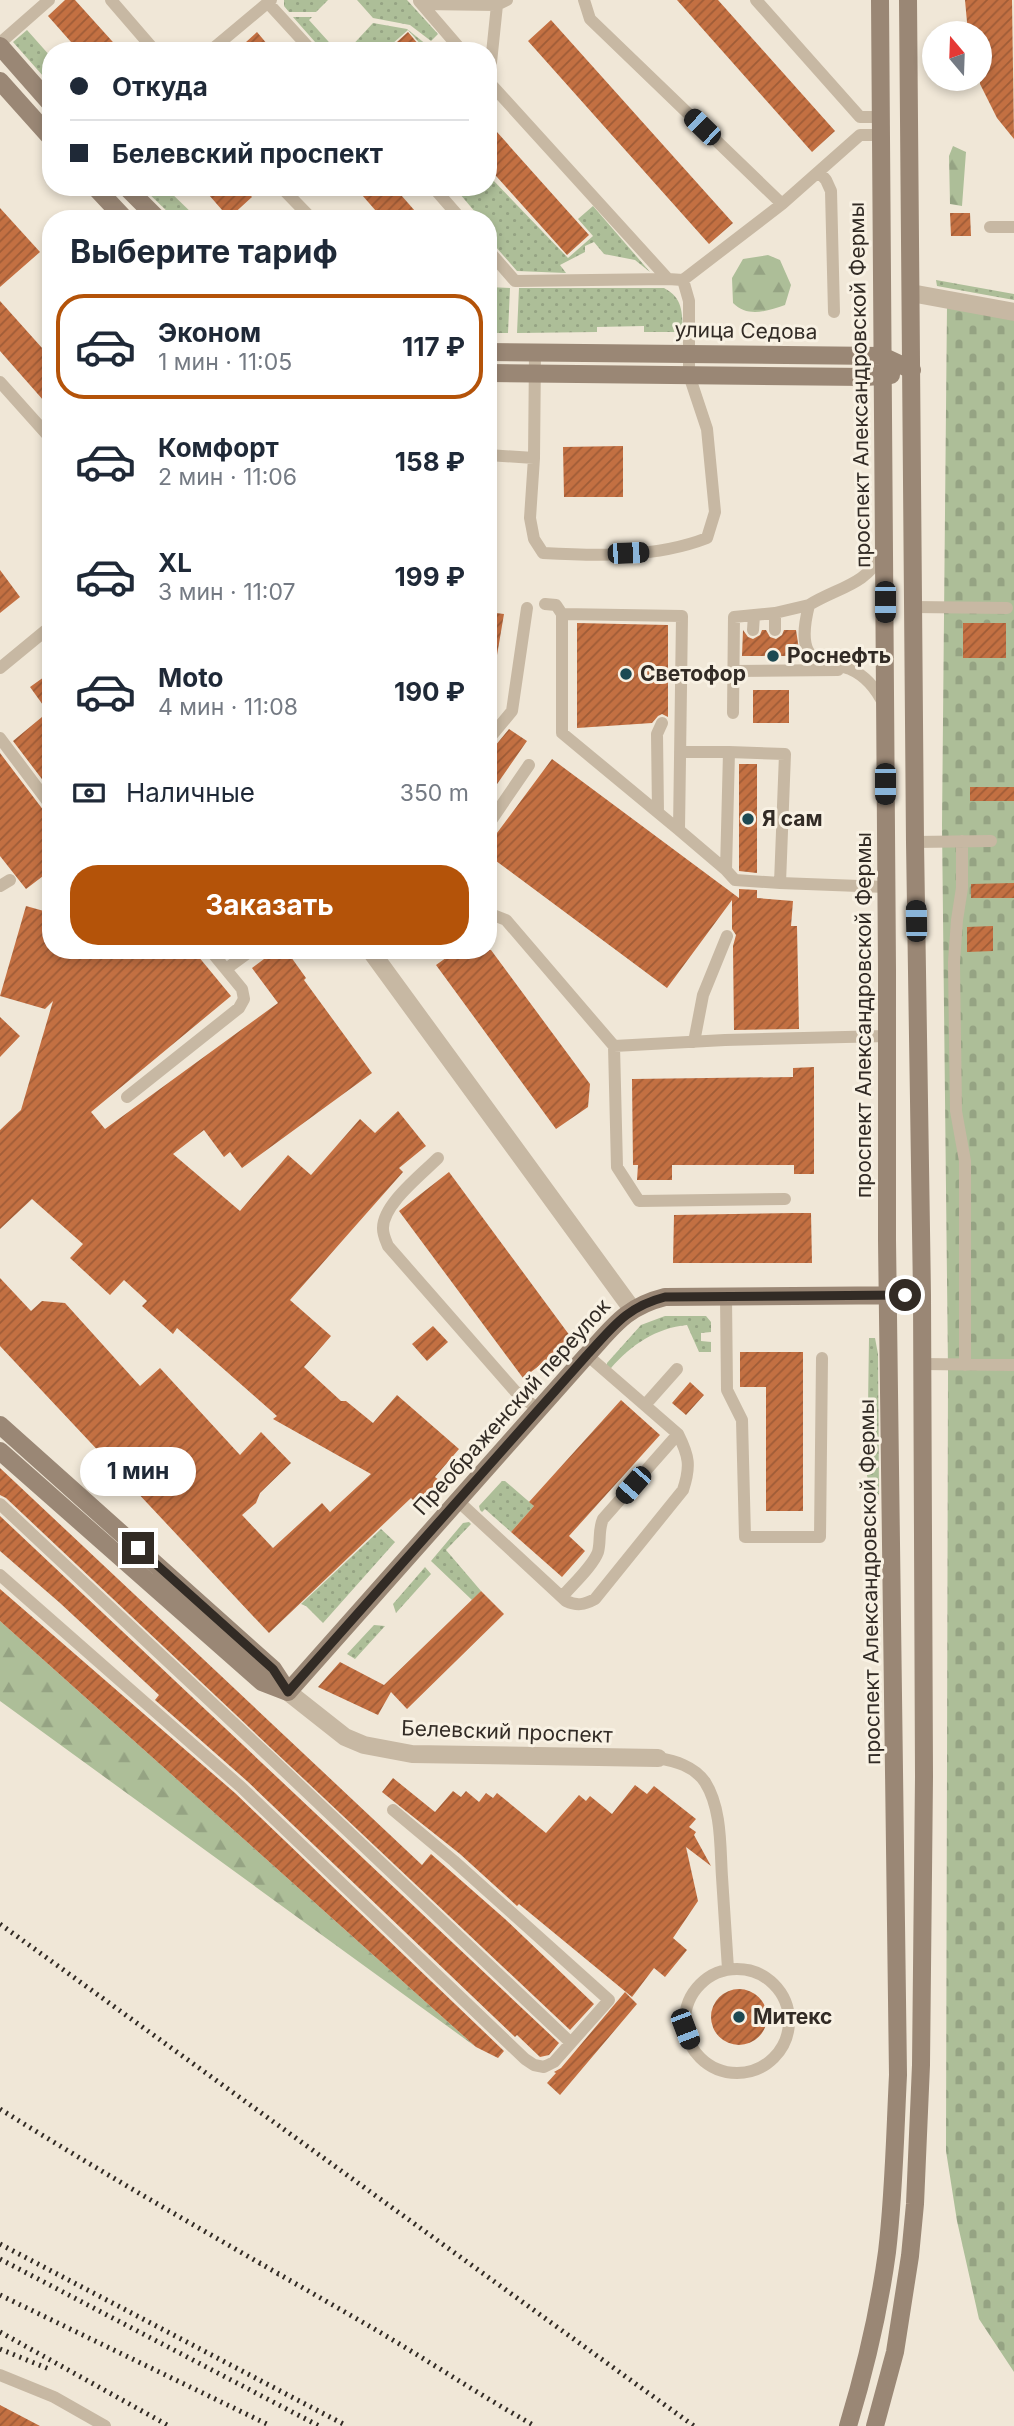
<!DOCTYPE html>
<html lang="ru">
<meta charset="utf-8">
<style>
:root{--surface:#fff;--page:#f6f6f7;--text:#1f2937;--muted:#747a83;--line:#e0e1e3;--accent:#b45309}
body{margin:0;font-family:Inter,sans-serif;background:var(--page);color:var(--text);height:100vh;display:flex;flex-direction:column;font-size:26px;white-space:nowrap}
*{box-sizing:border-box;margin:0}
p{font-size:23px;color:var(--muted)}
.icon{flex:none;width:38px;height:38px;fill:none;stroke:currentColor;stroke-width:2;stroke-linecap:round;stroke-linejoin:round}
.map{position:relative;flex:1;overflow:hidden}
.panel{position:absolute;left:42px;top:210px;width:455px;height:749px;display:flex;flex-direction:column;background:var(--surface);border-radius:28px;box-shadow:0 4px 10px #0003}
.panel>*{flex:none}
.guide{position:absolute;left:42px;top:42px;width:455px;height:154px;border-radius:28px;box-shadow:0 4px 10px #0003;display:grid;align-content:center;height:154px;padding:0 28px;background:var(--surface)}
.needle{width:46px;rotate:341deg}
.tools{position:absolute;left:922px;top:21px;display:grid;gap:14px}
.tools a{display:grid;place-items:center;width:70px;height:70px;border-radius:50%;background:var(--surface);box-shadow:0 4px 10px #0003;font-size:35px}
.end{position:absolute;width:32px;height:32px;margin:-16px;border:9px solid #322b25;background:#fff;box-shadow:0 0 0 4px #fff}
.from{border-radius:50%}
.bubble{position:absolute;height:49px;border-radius:24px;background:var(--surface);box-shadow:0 4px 10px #0003;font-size:23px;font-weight:700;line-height:49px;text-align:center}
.car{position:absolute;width:21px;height:42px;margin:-21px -10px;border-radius:9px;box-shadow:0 0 5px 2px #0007;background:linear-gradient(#222 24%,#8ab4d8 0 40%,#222 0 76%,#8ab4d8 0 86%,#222 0)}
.guide b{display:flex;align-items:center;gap:24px;height:66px;font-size:26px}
.guide b+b{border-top:2px solid var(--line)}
.guide i{width:18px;height:18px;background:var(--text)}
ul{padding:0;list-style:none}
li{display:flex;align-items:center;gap:21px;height:105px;margin:0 14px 10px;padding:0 14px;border:4px solid transparent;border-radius:28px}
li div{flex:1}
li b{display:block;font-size:26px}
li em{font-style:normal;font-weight:700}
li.on{border-color:var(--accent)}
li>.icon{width:63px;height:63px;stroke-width:1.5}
h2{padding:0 28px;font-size:32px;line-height:84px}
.pay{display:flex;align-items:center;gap:18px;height:77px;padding:0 28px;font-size:26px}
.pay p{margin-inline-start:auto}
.cta{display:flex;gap:14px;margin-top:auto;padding:14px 28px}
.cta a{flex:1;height:80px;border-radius:28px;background:var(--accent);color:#fff;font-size:28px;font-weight:700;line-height:80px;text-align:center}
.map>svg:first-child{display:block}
.grass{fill:url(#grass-dots)}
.forest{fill:url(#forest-firs)}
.cemetery{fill:url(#cemetery-stones)}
.building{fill:url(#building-hatch)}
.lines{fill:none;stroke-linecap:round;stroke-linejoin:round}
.lane{stroke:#c7b8a3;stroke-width:12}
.street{stroke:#c7b8a3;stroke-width:18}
.secondary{stroke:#9a8775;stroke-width:18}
.rail{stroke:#322b25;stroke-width:5;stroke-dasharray:2 5;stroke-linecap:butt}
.route{stroke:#322b25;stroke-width:9}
.poi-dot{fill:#1c4952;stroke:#f8f1e3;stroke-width:2.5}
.labels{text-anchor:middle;stroke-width:6;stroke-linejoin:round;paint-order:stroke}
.street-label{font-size:21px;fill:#322b25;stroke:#f8f1e3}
.poi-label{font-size:21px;font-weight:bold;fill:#322b25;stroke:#f8f1e3;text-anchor:start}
</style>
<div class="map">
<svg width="1014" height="2426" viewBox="0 0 1014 2426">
<defs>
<pattern id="grass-dots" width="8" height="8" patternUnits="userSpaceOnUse" patternTransform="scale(1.75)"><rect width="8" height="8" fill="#adbe98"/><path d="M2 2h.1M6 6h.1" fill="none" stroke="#95a383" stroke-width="1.8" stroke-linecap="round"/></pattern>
<pattern id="forest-firs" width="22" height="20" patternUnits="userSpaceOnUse" patternTransform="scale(1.75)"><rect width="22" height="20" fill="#adbe98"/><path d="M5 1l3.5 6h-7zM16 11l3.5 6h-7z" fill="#95a383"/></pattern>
<pattern id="cemetery-stones" width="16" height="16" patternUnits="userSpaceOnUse" patternTransform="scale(1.75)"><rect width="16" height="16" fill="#adbe98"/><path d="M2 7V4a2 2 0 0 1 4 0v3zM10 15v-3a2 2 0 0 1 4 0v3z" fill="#95a383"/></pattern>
<pattern id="building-hatch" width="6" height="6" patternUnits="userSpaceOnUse" patternTransform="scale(1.75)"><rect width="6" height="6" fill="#c37042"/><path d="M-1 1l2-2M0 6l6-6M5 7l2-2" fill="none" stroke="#9f5c37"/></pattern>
</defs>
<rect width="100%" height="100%" fill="#f0e7d7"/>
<path class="grass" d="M284,0H328L316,12H289L284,6Z
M357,0H407L438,34L431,41L410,25L373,18Z
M293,17H312L309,20L337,51H323Z
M373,23L407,29L427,45L423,47L408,30L384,51H347Z
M27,30L51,57V85L13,42Z
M488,171L493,177L492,179L568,258L593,236L578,219L593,206L650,272L635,260L604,254L594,242L585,246V252L560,265L566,273L517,271L488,238V219H481L454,187H488Z
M142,187H165L198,219H175Z
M936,280L1014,294V300L937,286Z
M488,287L510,288L508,333H491L490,341H488Z
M519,288H664C683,298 682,312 683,332H644V326L597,327V332L517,333Z
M665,1316H706L711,1322V1332L701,1333V1341L711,1342V1352H699L687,1325C656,1328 631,1345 611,1368L607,1367V1363L641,1325Z
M869,1338H875L878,1354L879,1495L870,1485L867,1476Z
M502,1481H505L534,1506L511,1532L485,1509L482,1512L480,1510L479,1506Z
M469,1522L471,1524L446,1550L481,1591L472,1600L431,1561L463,1523Z
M381,1529L395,1542L323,1623L306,1606L301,1604Z
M425,1567L431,1574L396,1613L393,1604Z
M374,1625L385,1626L355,1659L347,1654Z"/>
<path class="forest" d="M953,146L966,152L962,206L950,204L949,156Z
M768,255L780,260L791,285L785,305C767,311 748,318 733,303L732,278L743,259Z
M0,1621L476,2047L0,1701Z"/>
<path class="cemetery" d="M947,306L1014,319V2372L979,2319L957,2221L946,2151L948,1370L942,825Z"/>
<path class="building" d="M65,0H75L121,51H79L48,16Z
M677,0H718L835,131L812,152Z
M965,0H1012L1014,139L997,118L980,84V33H968Z
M551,20L733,223L709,244L528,41Z
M257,32L273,51H236Z
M408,32L424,51H387Z
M488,122L589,235L567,255L488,167Z
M202,187H243L252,197L229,218Z
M355,187H394L422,219H383Z
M0,208L40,252L0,287Z
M950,213H970L971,236H951Z
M0,301L51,358V409L0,351Z
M623,446V497H564L563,447Z
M0,570L20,597L0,613Z
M488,612L504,614L496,661L488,660Z
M577,623L668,625V717L662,714L658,716L652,723L577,728Z
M963,623H1006V658H963Z
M743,630L748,637L753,639L760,635L762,630H766L770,637L776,639L782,635L784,630H796L800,656H742Z
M51,672V791L13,741L48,712L30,687Z
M753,690H789V723H753Z
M509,729L527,741L488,797V749L495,746Z
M0,753L44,811L51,815V870L26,889L0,856Z
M552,759L739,898V889L757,890V898L793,901L791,926H797L799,1029L734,1030L733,946L736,935L732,929V900L667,988L488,855V845Z
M739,764H757V873L739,871Z
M970,787H1014V801H970Z
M1014,883V898H971V884Z
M26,906L51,913V950H193L231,996L91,1112L105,1129L278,1003L252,968L276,950H286L306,978L304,980L372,1073L242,1168L230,1152L224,1157L204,1130L173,1154L240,1211L288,1155L311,1175L360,1119L375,1133L398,1111L426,1146L399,1168L403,1172L290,1300L331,1336L304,1367L341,1401H346L373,1423L397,1395L459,1449L435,1477L439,1480L423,1499L419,1496L414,1501L411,1498L269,1633L0,1346V1278L31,1311L42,1301L65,1303L140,1386L160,1368L240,1455L261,1432L291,1463L260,1493L256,1503L242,1515L273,1548L322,1503L330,1512L371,1474L273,1419L277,1416L177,1328L173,1334L142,1306L147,1301L124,1280L110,1295L70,1258L83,1244L32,1199L0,1229V1130L21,1110L53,1001L45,1009L0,996Z
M993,926V951L967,952V927Z
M457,950H491L590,1084L588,1107L556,1129L436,965Z
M0,1017L20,1036L0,1057Z
M814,1067V1174H794V1165H672V1180H637L638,1165H633L632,1079L793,1077V1068Z
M449,1172L573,1340L523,1378L399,1211Z
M794,1213H811L812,1263H673L674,1215Z
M433,1326L448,1342L427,1361L412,1344Z
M740,1352H803V1511H766V1387H740Z
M690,1382L704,1395L686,1415L672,1403Z
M621,1400L660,1435L569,1536L585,1551L562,1577L511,1532L534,1506L529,1502Z
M0,1468L422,1865L431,1854L505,1919L594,2004L570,2030L6,1498L0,1495Z
M0,1516L559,2043L549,2055L540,2057L517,2035L515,2037L247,1781L155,1700L159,1695L60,1603L0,1551Z
M0,1589L235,1793L504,2051L498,2058L476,2047L0,1621Z
M481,1591L504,1614L407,1709L391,1692L378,1715L318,1687L340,1662L384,1685Z
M393,1778L435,1812L453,1791L461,1797L466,1791L479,1802L486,1793L493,1798L497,1793L546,1833L579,1795L586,1801L590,1796L612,1814L635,1785L647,1794L654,1786L696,1819L689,1827L696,1832L694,1835L711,1866L686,1847L698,1901L673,1938L687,1950L665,1977L654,1968L632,1997L519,1904L517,1906L460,1854L382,1792Z
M711 2017a28 28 0 1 1 56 0a28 28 0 1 1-56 0Z
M625,1992L637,2004L560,2095L547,2083L556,2073L554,2072L561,2068Z
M0,2405L40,2426H0Z"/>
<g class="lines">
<path class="lane" d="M111,0L155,51
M584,0L590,19L782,204
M756,0L860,117H880
M419,1L462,51
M268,3L312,51
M422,4L497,5L507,0
M0,43L49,0
M210,51L271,0
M488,81L668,279L683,280L782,204L860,135H880
M489,82L497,5
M819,172L826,180L831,191L834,312
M281,187L312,219
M433,187L461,219
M990,227H1014
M488,250L515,281L668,279
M535,353L534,458L530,518L534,539L543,553C596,556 656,558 707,538L715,512L707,429L689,375V301L683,280
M0,382L51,439
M488,455L534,458
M883,553C865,586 838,587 809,605C805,621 798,652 818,660C829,664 840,665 850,669C866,676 877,690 884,705
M545,604L556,605L562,614
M913,607L1007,608
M775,613V630
M753,630L754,615
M0,668L45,631L51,630
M734,671L838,670
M733,713L734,617L775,613L809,605
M0,738L51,806
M488,740L512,711L527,608
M680,752H729
M658,812L657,734L662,723
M488,825L529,765
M679,830L562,733V614L682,616L679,830L726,870
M962,841V888L957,920L954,962L956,1111L965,1161V1365
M915,842L991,841
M780,883L735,880L726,870L729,752L785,754L780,883L886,887
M0,886L10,880
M488,913L506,920L614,1046L725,1040L887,1036
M390,953L393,950
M226,969L252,950
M694,1042L703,995L727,936
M614,1046L617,1167L639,1201L785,1199
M127,1097L239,1008L244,999L242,989L210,950
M438,1158C421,1175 382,1205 383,1229C383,1235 386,1241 388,1246L515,1391L539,1410
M726,1297L727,1390L742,1420L745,1537H820L822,1358
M922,1364L1014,1365
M645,1405L677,1369
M458,1501L566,1601C577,1606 584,1605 595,1599L683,1490C691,1466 689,1456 678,1434L587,1355
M0,1504L273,1760L570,2042
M0,1575L241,1787L525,2059L534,2065L544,2067L554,2062L609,2000L454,1861L393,1810
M562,1597C572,1585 593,1566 598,1552C601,1541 598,1530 603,1519L678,1434
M658,1758C675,1761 694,1766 705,1782C722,1809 720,1847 722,1877C724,1908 726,1939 728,1969
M685 2021a52 52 0 1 1 104 0a52 52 0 1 1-104 0Z
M0,2375L54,2397L105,2426"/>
<path class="street" d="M911,293L1014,312
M370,950L632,1309
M288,1692L345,1737L364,1745L412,1754L658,1758"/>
<path class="secondary" d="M0,46L51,104
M0,81L51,138
M95,187L125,219
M126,187L158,219
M488,352L882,356L912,370
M488,373L866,377L891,375
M0,1425L273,1669L288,1692
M0,1451L262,1682L288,1692
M288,1692L587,1355C613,1327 625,1307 665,1297L922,1295
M848,2426C865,2370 879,2311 887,2252C894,2194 895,2134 898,2075L887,1240V970L880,0
M875,2426L895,2352L910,2256L915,2204L921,2065L924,1777L922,1295L915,842L908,0"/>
<path class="rail" d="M0,1924L694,2426
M0,2109C123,2186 250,2257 376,2330C429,2361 481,2396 535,2426
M0,2244L347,2426
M0,2259L319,2426
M0,2295L271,2426
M0,2332L169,2426
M0,2349L49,2369"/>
</g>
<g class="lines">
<path class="route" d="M138,1548L273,1669L288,1692L587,1355C613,1327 626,1307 665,1297L905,1295"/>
</g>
<g class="poi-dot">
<circle cx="773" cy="656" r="7"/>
<circle cx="626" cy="674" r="7"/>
<circle cx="748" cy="819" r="7"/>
<circle cx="739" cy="2017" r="7"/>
</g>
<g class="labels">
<g class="street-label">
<text transform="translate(746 331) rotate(1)" y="7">улица Седова</text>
<text transform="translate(860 385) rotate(-91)" y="7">проспект Александровской Фермы</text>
<text transform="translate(864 1015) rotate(-90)" y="7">проспект Александровской Фермы</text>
<text transform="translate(512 1407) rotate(-48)" y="7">Преображенский переулок</text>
<text transform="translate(870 1582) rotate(-91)" y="7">проспект Александровской Фермы</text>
<text transform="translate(507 1732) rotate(2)" y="7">Белевский проспект</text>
</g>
<g class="poi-label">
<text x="787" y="663">Роснефть</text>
<text x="640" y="681">Светофор</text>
<text x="762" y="826">Я сам</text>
<text x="753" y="2024">Митекс</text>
</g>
</g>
</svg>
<div class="tools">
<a><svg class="needle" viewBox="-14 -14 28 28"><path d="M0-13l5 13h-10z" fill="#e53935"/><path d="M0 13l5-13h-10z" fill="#747a83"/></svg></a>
</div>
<i class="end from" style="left:905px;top:1295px"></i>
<i class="end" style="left:138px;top:1548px"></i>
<div class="bubble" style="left:80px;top:1447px;width:116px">1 мин</div>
<i class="car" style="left:702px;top:127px;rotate:314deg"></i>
<i class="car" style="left:628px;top:553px;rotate:88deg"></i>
<i class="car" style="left:885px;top:602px;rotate:180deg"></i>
<i class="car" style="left:885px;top:784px;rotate:180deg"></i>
<i class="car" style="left:916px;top:921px;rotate:359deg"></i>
<i class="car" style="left:633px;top:1485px;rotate:221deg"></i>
<i class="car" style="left:685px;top:2029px;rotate:159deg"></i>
<div class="guide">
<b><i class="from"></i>Откуда</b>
<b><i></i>Белевский проспект</b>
</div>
<section class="panel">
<h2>Выберите тариф</h2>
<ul>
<li class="on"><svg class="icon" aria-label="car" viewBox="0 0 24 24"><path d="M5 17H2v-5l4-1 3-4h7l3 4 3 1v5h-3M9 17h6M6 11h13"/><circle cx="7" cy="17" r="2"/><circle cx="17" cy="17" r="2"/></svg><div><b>Эконом</b><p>1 мин · 11:05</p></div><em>117 ₽</em></li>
<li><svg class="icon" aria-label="car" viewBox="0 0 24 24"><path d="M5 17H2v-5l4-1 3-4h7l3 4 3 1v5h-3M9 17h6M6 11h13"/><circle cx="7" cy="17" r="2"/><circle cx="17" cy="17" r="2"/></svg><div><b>Комфорт</b><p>2 мин · 11:06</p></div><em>158 ₽</em></li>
<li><svg class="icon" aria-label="car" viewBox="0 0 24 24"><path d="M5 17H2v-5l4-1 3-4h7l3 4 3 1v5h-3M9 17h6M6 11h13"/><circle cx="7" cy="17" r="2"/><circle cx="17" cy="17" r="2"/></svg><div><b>XL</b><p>3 мин · 11:07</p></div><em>199 ₽</em></li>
<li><svg class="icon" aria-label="car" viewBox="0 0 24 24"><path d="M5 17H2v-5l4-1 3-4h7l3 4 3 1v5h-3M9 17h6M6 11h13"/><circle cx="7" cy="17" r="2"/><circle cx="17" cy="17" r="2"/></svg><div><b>Moto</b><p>4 мин · 11:08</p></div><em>190 ₽</em></li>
</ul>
<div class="pay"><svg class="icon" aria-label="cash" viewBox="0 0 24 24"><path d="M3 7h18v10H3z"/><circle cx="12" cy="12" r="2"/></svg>Наличные<p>350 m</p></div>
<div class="cta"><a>Заказать</a></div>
</section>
</div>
